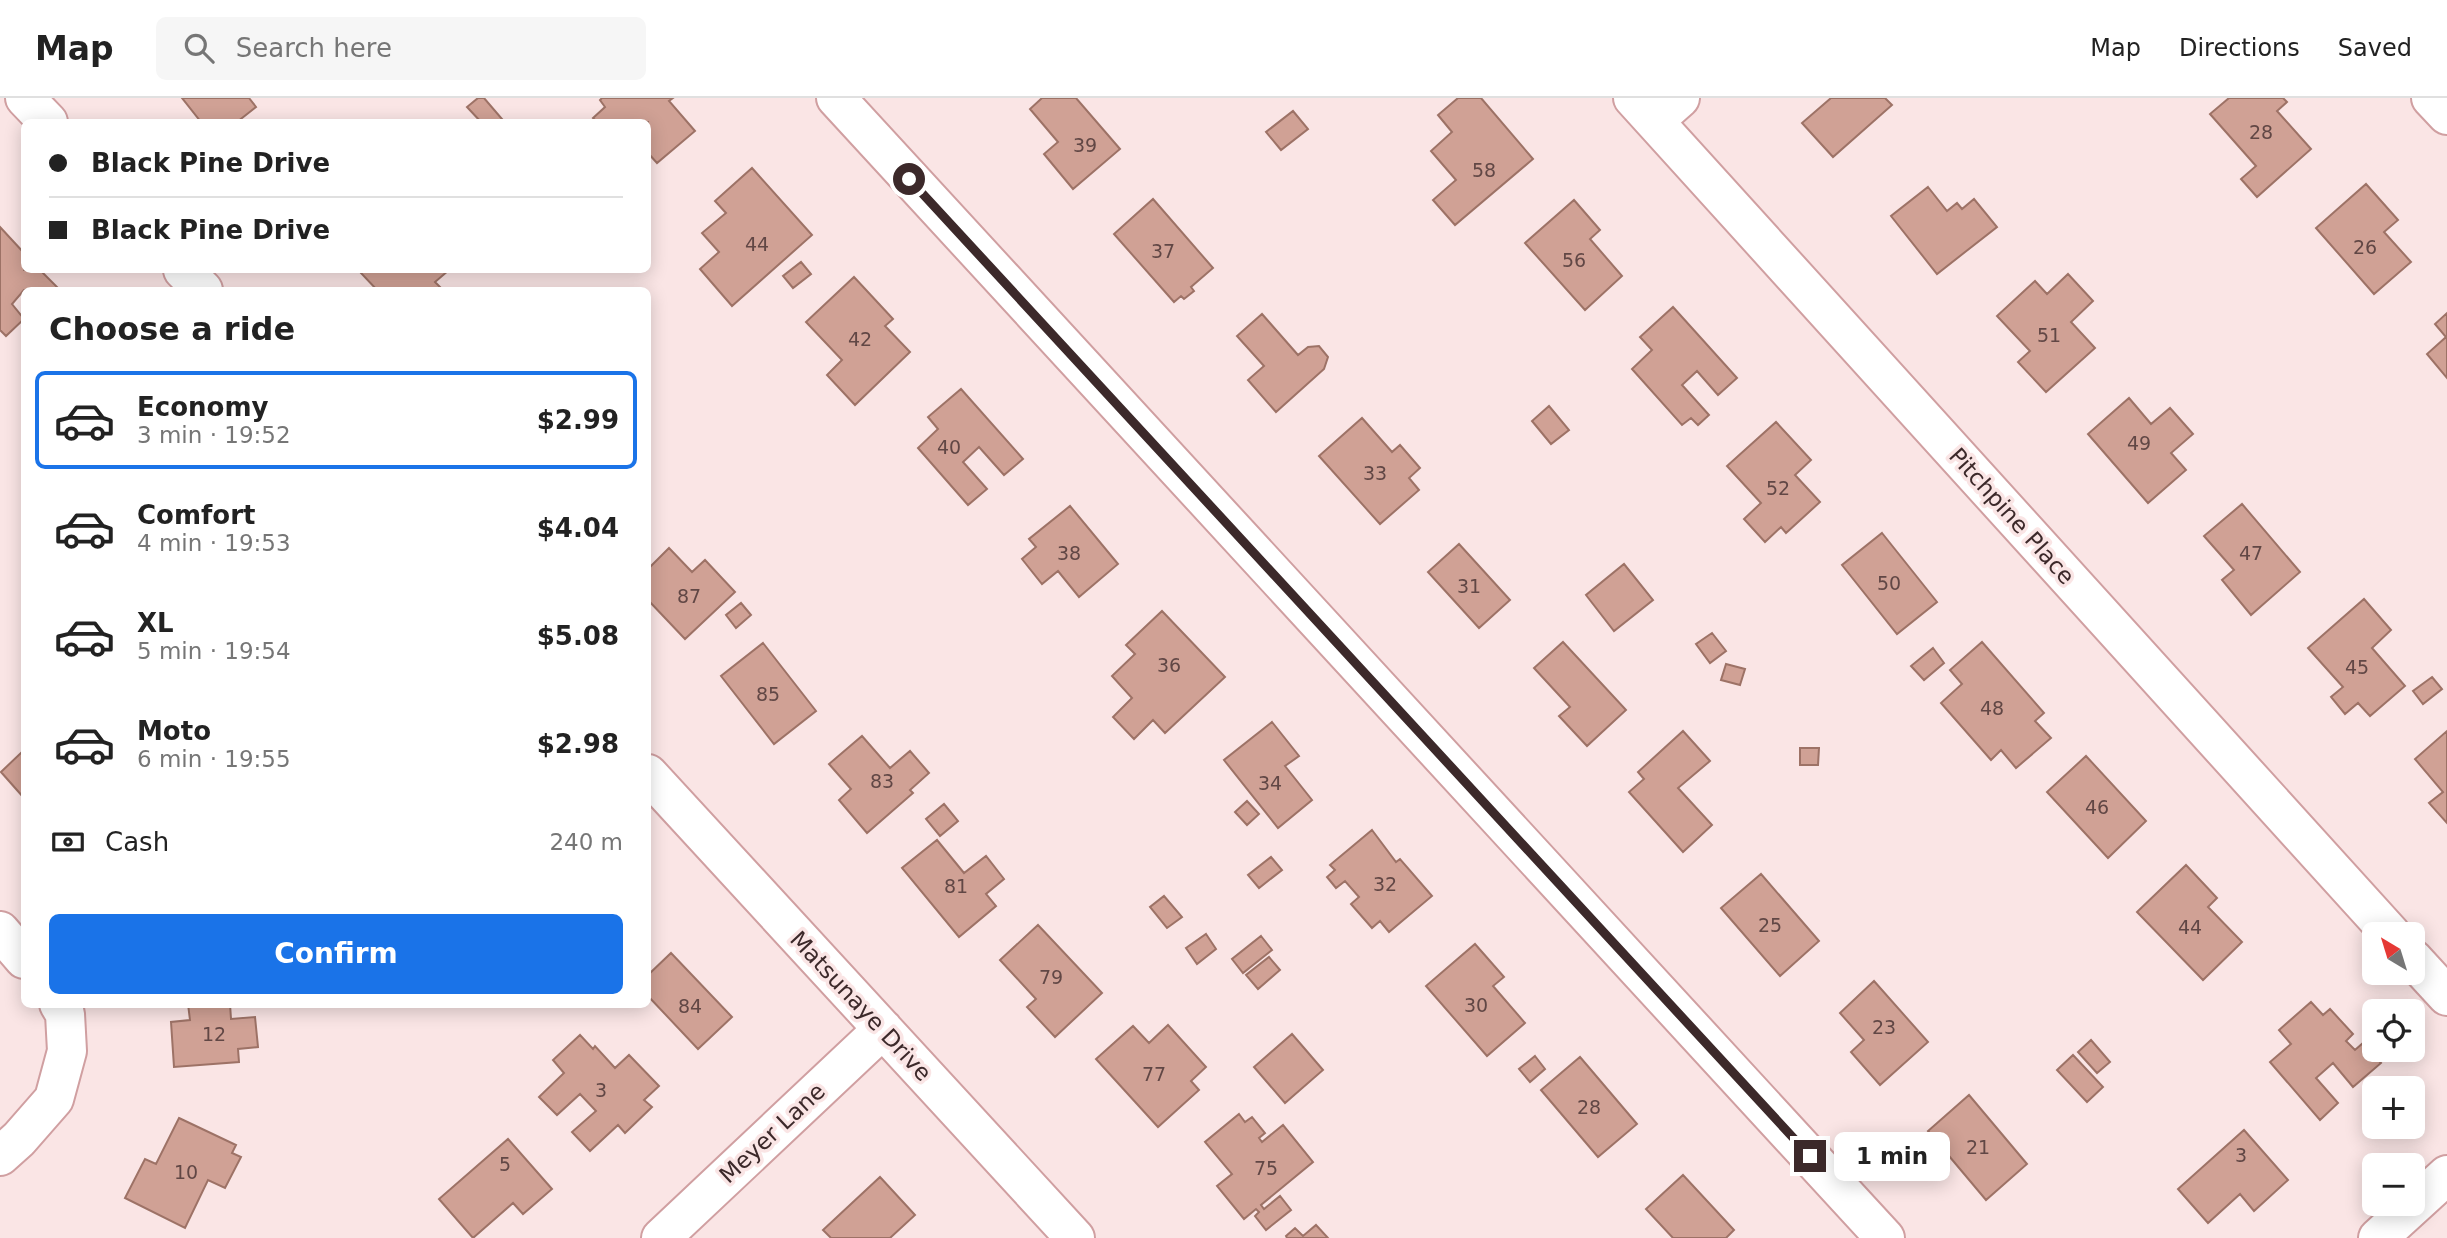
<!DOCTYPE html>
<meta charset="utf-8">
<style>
:root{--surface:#fff;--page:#f6f6f6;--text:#222;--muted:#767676;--line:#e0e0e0;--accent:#1a73e8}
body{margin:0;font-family:"DejaVu Sans",sans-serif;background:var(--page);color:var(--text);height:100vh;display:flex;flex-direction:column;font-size:26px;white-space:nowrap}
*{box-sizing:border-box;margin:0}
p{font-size:23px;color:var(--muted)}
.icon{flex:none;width:38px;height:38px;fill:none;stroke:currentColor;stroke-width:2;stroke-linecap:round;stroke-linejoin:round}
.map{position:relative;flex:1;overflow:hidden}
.sheet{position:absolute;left:21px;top:189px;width:630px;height:721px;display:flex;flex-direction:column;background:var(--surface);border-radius:10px;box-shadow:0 4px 18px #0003}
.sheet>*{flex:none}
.banner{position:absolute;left:21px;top:21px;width:630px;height:154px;border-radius:10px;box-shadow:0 4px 18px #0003;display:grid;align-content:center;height:154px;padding:0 28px;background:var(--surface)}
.needle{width:46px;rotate:322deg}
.fabs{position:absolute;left:2362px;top:824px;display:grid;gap:14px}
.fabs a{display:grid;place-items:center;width:63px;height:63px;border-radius:10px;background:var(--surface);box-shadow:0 4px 18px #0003;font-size:35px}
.end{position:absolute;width:32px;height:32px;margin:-16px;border:9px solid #3c292a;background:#fff;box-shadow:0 0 0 4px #fff}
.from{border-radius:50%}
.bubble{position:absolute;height:49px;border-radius:10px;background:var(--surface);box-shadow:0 4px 18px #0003;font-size:23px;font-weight:700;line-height:49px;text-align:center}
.banner b{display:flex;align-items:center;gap:24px;height:66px;font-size:26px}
.banner b+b{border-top:2px solid var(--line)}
.banner i{width:18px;height:18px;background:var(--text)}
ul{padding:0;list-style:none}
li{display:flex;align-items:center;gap:21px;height:98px;margin:0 14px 10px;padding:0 14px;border:4px solid transparent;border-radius:10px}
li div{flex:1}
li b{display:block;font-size:26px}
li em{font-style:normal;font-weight:700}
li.on{border-color:var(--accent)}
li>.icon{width:63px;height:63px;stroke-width:1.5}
h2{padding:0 28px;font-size:32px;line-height:84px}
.pay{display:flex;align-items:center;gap:18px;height:77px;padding:0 28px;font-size:26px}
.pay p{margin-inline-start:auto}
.primary-button{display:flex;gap:14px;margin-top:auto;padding:14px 28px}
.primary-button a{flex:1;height:80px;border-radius:10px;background:var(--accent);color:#fff;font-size:28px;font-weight:700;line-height:80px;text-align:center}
header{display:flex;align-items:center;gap:42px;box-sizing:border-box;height:98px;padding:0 35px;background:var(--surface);border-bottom:2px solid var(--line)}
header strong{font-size:33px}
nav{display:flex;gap:38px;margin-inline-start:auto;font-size:24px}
.search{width:490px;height:63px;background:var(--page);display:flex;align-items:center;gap:18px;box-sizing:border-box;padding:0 24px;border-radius:10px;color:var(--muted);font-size:26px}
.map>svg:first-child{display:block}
.building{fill:#d0a195;stroke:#9d7266;stroke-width:2}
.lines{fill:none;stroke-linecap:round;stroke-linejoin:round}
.street-casing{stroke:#d09fa1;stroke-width:42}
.street{stroke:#fff;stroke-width:38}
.route{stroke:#3c292a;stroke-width:9}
.labels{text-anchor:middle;stroke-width:7;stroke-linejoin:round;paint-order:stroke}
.number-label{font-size:19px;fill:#614745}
.street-label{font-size:23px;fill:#3c292a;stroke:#fae5e5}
</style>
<header>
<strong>Map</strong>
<div class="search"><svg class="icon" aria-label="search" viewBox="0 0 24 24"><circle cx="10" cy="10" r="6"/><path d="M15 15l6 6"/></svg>Search here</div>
<nav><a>Map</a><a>Directions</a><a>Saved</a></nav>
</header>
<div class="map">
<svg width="2447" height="1140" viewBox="0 0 2447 1140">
<rect width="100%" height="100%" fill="#fae5e5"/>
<path class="building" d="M182,0H249L256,9L237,24H201Z
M478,0H484L502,21L497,24H481L467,9Z
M602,0H673L669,3L695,33L657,65L648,55V24H622L621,23L597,24L593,20L605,9L600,2Z
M1042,0H1076L1120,51L1073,91L1044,56L1058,44L1030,11Z
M1458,0H1481L1533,61L1455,127L1433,102L1456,82L1431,53L1452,34L1438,17Z
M1831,0H1885L1892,7L1833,59L1802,25Z
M2229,0H2283L2287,4L2277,13L2311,51L2257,99L2241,81L2256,68L2210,16Z
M1293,13L1308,31L1281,52L1266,34Z
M752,70L812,137L732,208L700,171L719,154L702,135L726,115L715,103Z
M2366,86L2398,122L2384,134L2411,164L2374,196L2316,130Z
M1928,89L1947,113L1957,105L1962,111L1974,101L1997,129L1937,176L1891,118Z
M1153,101L1213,170L1191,189L1194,193L1184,201L1181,198L1174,204L1114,136Z
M1574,102L1600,132L1590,141L1622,178L1585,212L1525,145Z
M0,129L24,155V172H40L59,191L24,192L12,206L24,221L6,238L0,232Z
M801,164L811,176L793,190L783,178Z
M363,172H449L435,184L443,192H377L360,174Z
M2068,176L2093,203L2071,224L2095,250L2046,294L2018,264L2030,253L1997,218L2035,183L2047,196Z
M854,179L893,221L885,228L910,254L855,307L827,277L842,262L806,224Z
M1673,209L1737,280L1718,297L1697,273L1682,287L1709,317L1698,327L1691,320L1682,327L1632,271L1652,252L1640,239Z
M2447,215V280L2427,256L2446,239L2435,226Z
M1262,216L1298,257L1308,249L1319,248L1328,259L1324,271L1276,314L1248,282L1264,268L1237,238Z
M961,291L1023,361L1004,377L979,349L963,364L987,391L968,407L918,350L938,331L928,319Z
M2129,300L2151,326L2170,310L2193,336L2171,355L2186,372L2148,405L2088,336Z
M1549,308L1569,332L1551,346L1532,323Z
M1362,320L1392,354L1400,347L1420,370L1409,380L1419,392L1380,426L1319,358Z
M1776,324L1811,362L1795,377L1820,404L1786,435L1781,429L1765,444L1744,421L1761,405L1727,368Z
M2242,406L2300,474L2251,517L2222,482L2234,472L2204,438Z
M1070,408L1118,466L1079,499L1058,473L1042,486L1022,461L1036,449L1029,441Z
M1882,435L1937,504L1897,536L1842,467Z
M1459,446L1510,502L1479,530L1428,474Z
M669,450L692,474L705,462L735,494L685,541L648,502V471Z
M1624,466L1653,502L1614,533L1586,497Z
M2364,501L2391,532L2372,550L2405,588L2370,618L2358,605L2345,616L2331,599L2343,589L2308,550Z
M741,505L751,517L736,530L726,517Z
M1162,513L1225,579L1165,635L1153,622L1134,641L1113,619L1132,600L1112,578L1135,556L1126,547Z
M1712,535L1726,553L1710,565L1696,546Z
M1563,544L1626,612L1587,648L1559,618L1570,609L1534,570Z
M1982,544L2044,615L2035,623L2051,640L2016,670L2001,652L1991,662L1941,605L1962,586L1950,572Z
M763,545L816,613L774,646L721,578Z
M1933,550L1944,565L1924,582L1911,568Z
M1726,566L1745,571L1740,587L1721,582Z
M2432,579L2442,591L2423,606L2413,593Z
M1272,624L1299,658L1285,668L1312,702L1278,730L1224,662Z
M1683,633L1710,663L1678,690L1712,727L1683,754L1629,694L1644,681L1638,674Z
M2447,633V725L2429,705L2443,694L2415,661Z
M862,638L890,670L910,653L929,675L910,692L913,695L867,735L839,702L851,691L829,666Z
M1800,650H1819L1818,667H1800Z
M24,652V700L1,674Z
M2086,658L2146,723L2108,760L2047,694Z
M1247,703L1259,716L1247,727L1235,714Z
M944,706L958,723L940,738L926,721Z
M1372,732L1396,764L1400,761L1432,798L1389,834L1380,823L1372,830L1351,806L1359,799L1345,783L1336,790L1327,779L1335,772L1330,767Z
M937,742L964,775L986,758L1004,781L986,796L996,808L959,839L902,770Z
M1271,759L1282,772L1259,790L1248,777Z
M2186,767L2217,800L2208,809L2242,844L2203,882L2137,814Z
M1761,776L1819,843L1780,878L1721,810Z
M1164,798L1182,819L1167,830L1150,809Z
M1038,827L1102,895L1055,939L1027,909L1036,901L1000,862Z
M1206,836L1216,851L1197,866L1186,850Z
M1261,838L1272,852L1243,875L1232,861Z
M1475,846L1504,879L1493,888L1525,925L1487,958L1426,888Z
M671,855L732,919L698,951L648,898V877Z
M1269,859L1280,872L1258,891L1246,877Z
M1874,883L1928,944L1880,987L1851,954L1864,942L1840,915Z
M2311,904L2323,917L2330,911L2353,936L2346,943L2355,952L2363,945L2381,965L2353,989L2333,965L2316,980L2338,1005L2320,1022L2270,964L2291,946L2279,932Z
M188,906H230L231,921L255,919L258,949L238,951L239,964L174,969L171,924L190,922Z
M1168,927L1206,969L1191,983L1199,992L1158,1029L1096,961L1133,928L1149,945Z
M1292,936L1323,972L1285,1005L1254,969Z
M580,937L593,951L595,948L615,970L629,957L659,988L644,1002L652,1009L625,1035L618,1027L590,1053L572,1034L596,1013L580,996L557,1017L539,999L564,975L553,962Z
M2091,942L2110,964L2097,975L2078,954Z
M2073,957L2103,989L2087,1004L2057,972Z
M1535,958L1545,971L1530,984L1519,971Z
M1580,959L1637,1026L1598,1059L1541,992Z
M1969,997L2027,1066L1986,1102L1928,1033Z
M1239,1016L1245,1024L1252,1019L1265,1035L1259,1040L1262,1044L1283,1027L1313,1064L1261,1107L1264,1111L1280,1098L1291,1112L1266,1132L1255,1118L1259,1114L1256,1111L1244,1121L1217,1088L1232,1076L1205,1044Z
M179,1020L236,1047L232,1055L241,1059L225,1090L208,1082L185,1130L125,1100L145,1061L156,1066Z
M2244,1032L2288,1082L2254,1113L2240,1096L2208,1125L2178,1091Z
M508,1041L552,1091L523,1116L513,1105L473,1140L439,1101Z
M1683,1077L1734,1132L1726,1140H1673L1646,1111Z
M880,1079L915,1117L890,1140H831L823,1132Z
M1316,1127L1328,1140H1287L1286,1138L1295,1130L1303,1138Z"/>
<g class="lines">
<defs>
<path id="street" d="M25,0L48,24
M836,0L1885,1140
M1633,0L2391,836
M2431,0L2447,17
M1654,23L1680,0
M183,172L203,192
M648,676L1075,1140
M0,833L24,861
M2413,861L2447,898
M0,1058L19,1041L54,1001L67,953L65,916L59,906
M661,1140L883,931
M2378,1140L2447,1077"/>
</defs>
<use href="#street" class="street-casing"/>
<use href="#street" class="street"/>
</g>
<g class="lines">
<path class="route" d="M909,81L1810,1058"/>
</g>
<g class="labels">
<g class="number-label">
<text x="2261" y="41">28</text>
<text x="1085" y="54">39</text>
<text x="1484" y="79">58</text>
<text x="757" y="153">44</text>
<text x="2365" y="156">26</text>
<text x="1163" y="160">37</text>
<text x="1574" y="169">56</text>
<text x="2049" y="244">51</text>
<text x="860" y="248">42</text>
<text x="2139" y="352">49</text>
<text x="949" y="356">40</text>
<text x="1375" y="382">33</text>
<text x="1778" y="397">52</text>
<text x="1069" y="462">38</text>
<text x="2251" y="462">47</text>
<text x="1889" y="492">50</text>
<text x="1469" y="495">31</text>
<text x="689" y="505">87</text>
<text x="1169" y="574">36</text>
<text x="2357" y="576">45</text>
<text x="768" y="603">85</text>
<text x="1992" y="617">48</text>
<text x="882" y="690">83</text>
<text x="1270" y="692">34</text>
<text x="2097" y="716">46</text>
<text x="1385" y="793">32</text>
<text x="956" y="795">81</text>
<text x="1770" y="834">25</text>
<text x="2190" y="836">44</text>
<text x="1051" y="886">79</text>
<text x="1476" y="914">30</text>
<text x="690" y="915">84</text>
<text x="1884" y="936">23</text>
<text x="214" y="943">12</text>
<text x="1154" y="983">77</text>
<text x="601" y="999">3</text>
<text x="1589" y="1016">28</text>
<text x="1978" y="1056">21</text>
<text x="2241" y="1064">3</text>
<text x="505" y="1073">5</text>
<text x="1266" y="1077">75</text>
<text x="186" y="1081">10</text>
</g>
<g class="street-label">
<text transform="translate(2012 418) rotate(48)" y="8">Pitchpine Place</text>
<text transform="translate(861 908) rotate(47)" y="8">Matsunaye Drive</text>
<text transform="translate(772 1035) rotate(-43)" y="8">Meyer Lane</text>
</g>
</g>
</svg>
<div class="fabs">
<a><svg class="needle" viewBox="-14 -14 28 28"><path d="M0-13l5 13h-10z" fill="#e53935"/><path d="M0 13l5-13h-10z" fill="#767676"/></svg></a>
<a><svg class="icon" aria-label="locate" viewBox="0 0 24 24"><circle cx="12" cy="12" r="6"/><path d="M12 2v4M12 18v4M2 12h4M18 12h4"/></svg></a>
<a>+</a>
<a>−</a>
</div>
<i class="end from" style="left:909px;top:81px"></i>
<i class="end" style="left:1810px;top:1058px"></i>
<div class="bubble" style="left:1834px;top:1034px;width:116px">1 min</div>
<div class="banner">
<b><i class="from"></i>Black Pine Drive</b>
<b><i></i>Black Pine Drive</b>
</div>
<section class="sheet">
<h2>Choose a ride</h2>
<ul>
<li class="on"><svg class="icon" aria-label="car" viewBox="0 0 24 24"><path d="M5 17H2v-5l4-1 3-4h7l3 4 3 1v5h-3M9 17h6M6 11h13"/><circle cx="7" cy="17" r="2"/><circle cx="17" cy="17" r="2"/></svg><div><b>Economy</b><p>3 min · 19:52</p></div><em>$2.99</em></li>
<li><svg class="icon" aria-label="car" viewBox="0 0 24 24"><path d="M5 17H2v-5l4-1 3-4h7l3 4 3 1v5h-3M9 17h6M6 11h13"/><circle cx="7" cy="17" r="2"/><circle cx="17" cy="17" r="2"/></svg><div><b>Comfort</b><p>4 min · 19:53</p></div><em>$4.04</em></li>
<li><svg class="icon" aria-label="car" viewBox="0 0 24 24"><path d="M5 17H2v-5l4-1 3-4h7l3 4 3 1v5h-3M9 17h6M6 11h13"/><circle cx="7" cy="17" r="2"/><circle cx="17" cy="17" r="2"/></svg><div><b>XL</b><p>5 min · 19:54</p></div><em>$5.08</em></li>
<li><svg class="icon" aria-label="car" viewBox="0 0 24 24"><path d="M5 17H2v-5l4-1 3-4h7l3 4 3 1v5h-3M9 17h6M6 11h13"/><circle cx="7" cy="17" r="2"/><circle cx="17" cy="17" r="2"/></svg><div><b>Moto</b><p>6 min · 19:55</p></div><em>$2.98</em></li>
</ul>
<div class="pay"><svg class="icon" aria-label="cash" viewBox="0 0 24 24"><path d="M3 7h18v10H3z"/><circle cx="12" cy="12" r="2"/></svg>Cash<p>240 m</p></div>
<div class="primary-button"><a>Confirm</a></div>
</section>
</div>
